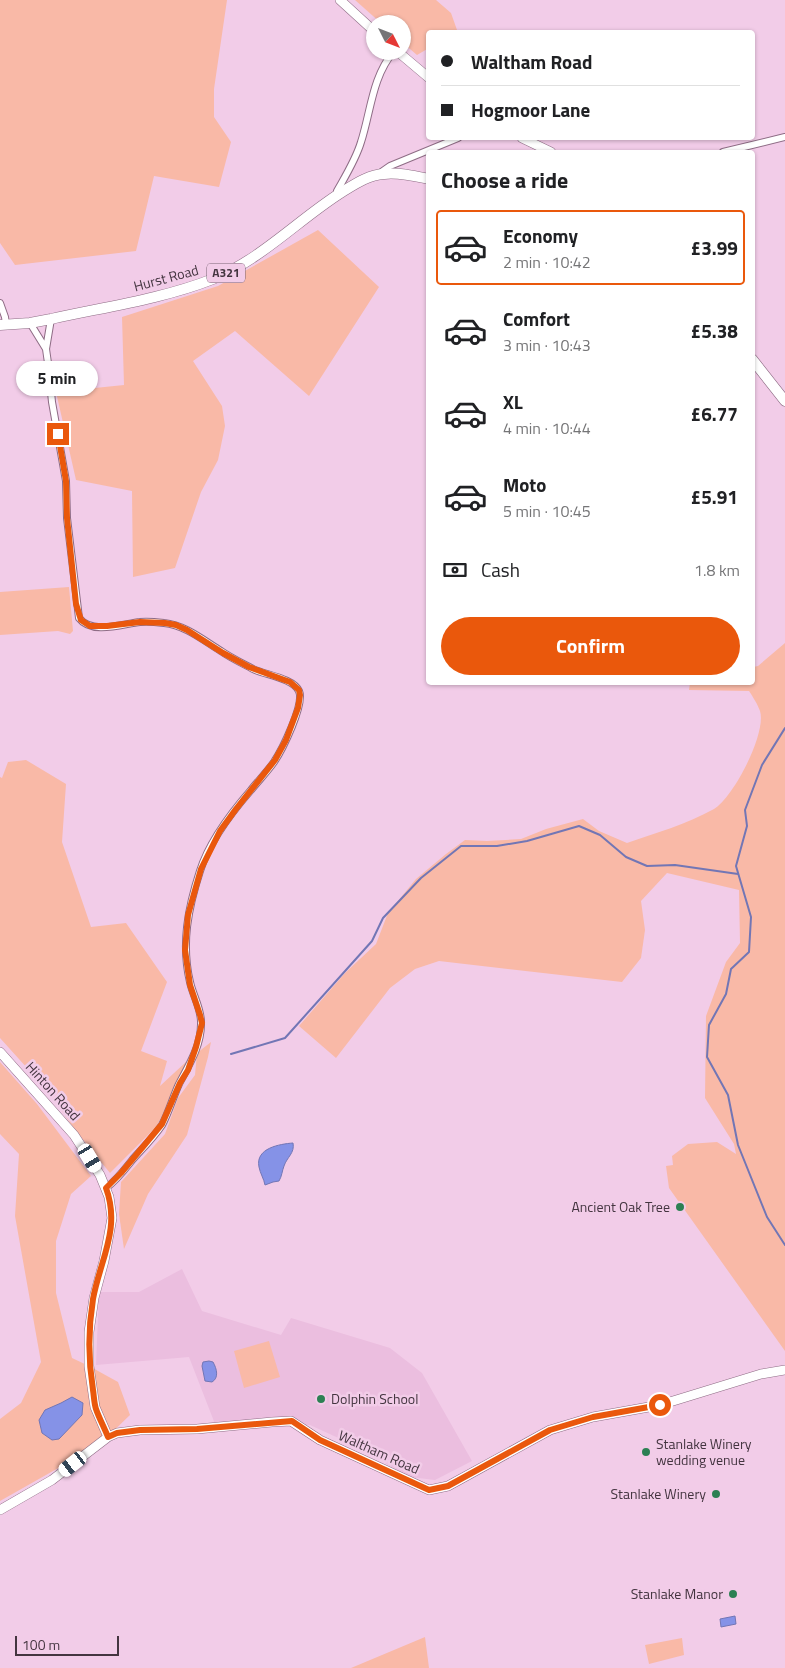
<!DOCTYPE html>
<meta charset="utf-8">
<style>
:root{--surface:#fff;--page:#f6f6f6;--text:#202124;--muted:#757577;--line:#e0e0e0;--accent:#ea580c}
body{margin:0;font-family:"Titillium Web",sans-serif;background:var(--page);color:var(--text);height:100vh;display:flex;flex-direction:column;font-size:19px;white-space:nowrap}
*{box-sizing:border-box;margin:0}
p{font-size:16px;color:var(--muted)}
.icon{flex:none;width:28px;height:28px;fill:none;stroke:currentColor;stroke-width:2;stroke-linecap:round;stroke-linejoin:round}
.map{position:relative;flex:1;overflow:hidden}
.sheet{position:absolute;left:426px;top:150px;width:329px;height:535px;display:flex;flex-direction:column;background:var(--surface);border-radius:5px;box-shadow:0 1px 4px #0004}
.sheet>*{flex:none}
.banner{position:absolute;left:426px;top:30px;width:329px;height:110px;border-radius:5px;box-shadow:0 1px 4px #0004;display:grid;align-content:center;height:110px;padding:0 15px;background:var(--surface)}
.needle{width:32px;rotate:132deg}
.tools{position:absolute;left:366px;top:15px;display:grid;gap:10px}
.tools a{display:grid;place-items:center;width:45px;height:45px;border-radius:50%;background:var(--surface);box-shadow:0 1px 4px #0004;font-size:25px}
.scale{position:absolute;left:15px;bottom:12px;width:104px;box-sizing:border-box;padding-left:5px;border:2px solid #443540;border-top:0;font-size:14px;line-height:18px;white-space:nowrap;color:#443540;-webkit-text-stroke:4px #f2cce8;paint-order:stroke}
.end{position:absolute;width:22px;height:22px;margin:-11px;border:6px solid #ea580c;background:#fff;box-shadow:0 0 0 2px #fff}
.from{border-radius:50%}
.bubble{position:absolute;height:35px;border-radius:18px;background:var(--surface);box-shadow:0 1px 4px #0004;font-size:16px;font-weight:700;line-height:35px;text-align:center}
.car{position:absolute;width:15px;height:30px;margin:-15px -8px;border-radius:6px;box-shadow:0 0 4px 1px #0007;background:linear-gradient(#fff 24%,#345 0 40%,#fff 0 76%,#345 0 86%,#fff 0)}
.banner b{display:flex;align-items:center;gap:18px;height:48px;font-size:19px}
.banner b+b{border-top:1px solid var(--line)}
.banner i{width:12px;height:12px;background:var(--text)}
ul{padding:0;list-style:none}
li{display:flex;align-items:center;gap:15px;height:75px;margin:0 10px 8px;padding:0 5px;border:2px solid transparent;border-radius:5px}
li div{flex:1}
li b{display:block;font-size:19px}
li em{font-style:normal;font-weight:700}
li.selected{border-color:var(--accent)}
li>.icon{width:45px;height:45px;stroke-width:1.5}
h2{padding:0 15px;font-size:22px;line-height:60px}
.pay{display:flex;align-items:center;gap:12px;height:55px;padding:0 15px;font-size:19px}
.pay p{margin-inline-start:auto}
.cta{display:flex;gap:10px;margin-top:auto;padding:10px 15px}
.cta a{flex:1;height:58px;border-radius:30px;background:var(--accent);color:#fff;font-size:20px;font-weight:700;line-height:58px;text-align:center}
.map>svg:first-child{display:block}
.built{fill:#ebbedf}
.green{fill:#f9b9a7}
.water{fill:#8592e7;stroke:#7276b5}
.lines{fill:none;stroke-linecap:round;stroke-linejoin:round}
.stream{stroke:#7276b5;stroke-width:2}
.street-casing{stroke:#8e6c85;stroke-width:8}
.secondary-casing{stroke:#8e6c85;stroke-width:10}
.primary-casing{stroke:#8e6c85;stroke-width:11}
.street{stroke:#fff;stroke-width:6}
.secondary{stroke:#fff;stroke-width:9}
.primary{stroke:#fff;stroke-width:10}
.route{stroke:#ea580c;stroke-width:6}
.poi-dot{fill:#2c8053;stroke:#f2cce8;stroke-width:2}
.labels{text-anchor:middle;stroke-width:5;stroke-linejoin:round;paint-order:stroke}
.shield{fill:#f2cce8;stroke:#786272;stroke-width:1}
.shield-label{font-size:12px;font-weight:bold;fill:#443540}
.street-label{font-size:14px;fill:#443540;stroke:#f2cce8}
.poi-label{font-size:14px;fill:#443540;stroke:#f2cce8;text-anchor:end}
</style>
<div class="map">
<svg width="785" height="1668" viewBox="0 0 785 1668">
<rect width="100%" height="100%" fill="#f2cce8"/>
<path class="built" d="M182,1269L202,1311L281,1335L291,1318L390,1348L422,1373L472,1461L435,1480L410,1477L345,1441L310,1425L215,1424L189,1357L96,1365L99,1292H139Z"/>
<path class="green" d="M0,0H227L214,89V117L231,142L219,187L154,176L136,251L15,265L0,243Z
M355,0H436L451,13L457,30L454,32H429V48L417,55L403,43L402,24H382Z
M318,230L379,287L309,396L235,331L193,361L222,406L225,426L218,460L201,492L175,568L133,577L132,491L76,480L56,392L124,385L122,317L218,286Z
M69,587L73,631L70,634L58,631L0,635V592Z
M785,643V1351L669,1188L666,1166L673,1165L672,1156L688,1144L717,1142L736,1154L734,1144L705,1098L706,1016L726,962L740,943L739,890L667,873L641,901L645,930L641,958L622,982L439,961L415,969L390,988L336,1058L299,1026L345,973L376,944L388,913L416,879L446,854L465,840L487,841L521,839L546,829L583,819L599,831L627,843C656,833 687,824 714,809C733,798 767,733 760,711C758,705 753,697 749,691L689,690L690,683L752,682L753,667L758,666Z
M26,760L66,784L62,842L91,927L126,923L167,982L141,1051L167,1061L160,1086L187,1061L165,1111L156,1127L110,1173L76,1131L46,1089L0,1038V777L2,778L8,762Z
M211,1042L208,1057L187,1135L148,1194L124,1249L119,1214L121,1182L165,1134L178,1098L195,1075L197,1053Z
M0,1062L37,1104L91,1176L71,1194L56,1241V1293L72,1358L89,1366L118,1382L130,1415L99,1445L0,1501V1419L21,1403L41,1362L15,1216L19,1154L0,1134Z
M269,1341L280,1377L244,1388L234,1351Z
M425,1637L429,1668H351Z
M682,1638L684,1655L649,1664L645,1645Z"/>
<path class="water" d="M293,1143C295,1153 287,1157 284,1166C282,1171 282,1176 279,1181L273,1182L265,1185C264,1179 260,1173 259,1167C255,1148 280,1144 293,1143Z
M209,1361L213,1362C217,1369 219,1378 212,1382L205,1381L202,1366L203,1362Z
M72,1397L83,1403L82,1415L59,1439L52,1440L42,1433L39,1420L45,1410L61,1403Z
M735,1616L736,1624L721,1627L720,1619Z"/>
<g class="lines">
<path class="stream" d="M785,728L762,765L745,810L747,826L736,866L751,917L749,952L731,969L726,994L709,1025L707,1057L728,1095L738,1145L767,1217L785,1245
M231,1054L285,1038L372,941L383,918L421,878L461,846H497L527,841L579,826L600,835L626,857L647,866L675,865L738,874"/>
<defs>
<path id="street" d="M723,152L785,137
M380,173L390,166L458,138
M338,195L337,191C346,175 356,159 361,142C371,111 372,77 394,51
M0,303L5,317L6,324
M51,319L46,349L48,363L52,402L66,481L67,518L79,618C92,635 122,624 140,622C147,621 156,622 164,623C185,625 203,640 221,651C231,658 242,663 253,669C265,675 293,678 299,691C305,704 282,750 274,762C267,772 259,780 251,790C231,813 209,842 200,871C188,908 181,944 190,982C193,996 202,1010 201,1024C201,1046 189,1065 179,1084C173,1097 169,1112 162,1125C154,1137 143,1148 133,1159C125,1169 117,1180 106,1188
M30,323L46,349"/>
<path id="secondary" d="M340,0L375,32
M397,51L429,78
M522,138L551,152
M0,1052L74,1135L100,1175L109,1197L112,1218L104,1261L94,1298L89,1332V1366L95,1407L108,1437
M0,1510L52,1480L108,1437L117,1433L140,1430L197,1429L272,1422L291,1421L320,1440L429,1490L448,1486L550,1430L593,1417L660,1405L761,1374L785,1370"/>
<path id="primary" d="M0,325L30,323L51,319C105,307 162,299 213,279C262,259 299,219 342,192C355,184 368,175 384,174C398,172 415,176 429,179
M752,359L785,401"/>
</defs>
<use href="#street" class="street-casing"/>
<use href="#secondary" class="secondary-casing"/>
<use href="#primary" class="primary-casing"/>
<use href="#street" class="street"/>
<use href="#secondary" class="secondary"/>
<use href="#primary" class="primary"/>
</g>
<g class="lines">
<path class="route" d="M58,434L66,481L67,518L76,604L81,620L90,626H107L140,622L165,623L176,625L187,630L223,653L249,667L290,682L299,690L300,695L298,708L286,740L275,760L236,809L220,831L201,869L188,915L185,950L190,985L200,1015L202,1023L196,1047L188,1070L180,1083L162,1124L121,1173L106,1188C121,1229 100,1260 93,1299C88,1330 88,1359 93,1390C94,1396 94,1403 96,1409C99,1418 104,1427 108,1437L117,1433L140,1430L197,1429L292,1421L320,1440L429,1490L448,1486L550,1430L593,1417L660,1405"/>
</g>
<g class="poi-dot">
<circle cx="680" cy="1207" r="5"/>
<circle cx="321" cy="1399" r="5"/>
<circle cx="646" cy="1452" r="5"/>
<circle cx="716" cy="1494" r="5"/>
<circle cx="733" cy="1594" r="5"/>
</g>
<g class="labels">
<rect class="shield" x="207" y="263.5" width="38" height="19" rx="4"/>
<g class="shield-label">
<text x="226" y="277">A321</text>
</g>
<g class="street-label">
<text transform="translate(166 278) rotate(-15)" y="5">Hurst Road</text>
<text transform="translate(53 1091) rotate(48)" y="5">Hinton Road</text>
<text transform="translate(379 1452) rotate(24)" y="5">Waltham Road</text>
</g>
<g class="poi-label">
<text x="670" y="1212">Ancient Oak Tree</text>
<text x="331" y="1404" text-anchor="start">Dolphin School</text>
<text x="656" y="1449" text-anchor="start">Stanlake Winery<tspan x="656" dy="16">wedding venue</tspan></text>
<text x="706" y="1499">Stanlake Winery</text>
<text x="723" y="1599">Stanlake Manor</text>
</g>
</g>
</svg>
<div class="tools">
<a><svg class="needle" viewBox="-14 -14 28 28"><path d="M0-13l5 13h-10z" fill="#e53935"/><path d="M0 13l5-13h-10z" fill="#757577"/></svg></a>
</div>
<div class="scale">100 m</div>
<i class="end from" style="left:660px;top:1405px"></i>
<i class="end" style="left:58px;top:434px"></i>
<div class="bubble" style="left:16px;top:361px;width:82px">5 min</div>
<i class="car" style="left:90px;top:1158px;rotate:149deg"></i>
<i class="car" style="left:73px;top:1464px;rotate:232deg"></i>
<div class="banner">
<b><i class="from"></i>Waltham Road</b>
<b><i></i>Hogmoor Lane</b>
</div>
<section class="sheet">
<h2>Choose a ride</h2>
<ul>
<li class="selected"><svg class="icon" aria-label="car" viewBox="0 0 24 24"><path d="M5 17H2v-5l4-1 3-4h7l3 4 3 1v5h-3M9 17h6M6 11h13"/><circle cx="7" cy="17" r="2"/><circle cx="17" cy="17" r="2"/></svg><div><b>Economy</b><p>2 min · 10:42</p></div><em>£3.99</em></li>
<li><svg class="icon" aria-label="car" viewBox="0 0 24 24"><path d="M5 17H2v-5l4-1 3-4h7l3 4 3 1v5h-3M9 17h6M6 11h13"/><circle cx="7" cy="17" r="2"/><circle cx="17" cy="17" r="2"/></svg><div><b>Comfort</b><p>3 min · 10:43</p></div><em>£5.38</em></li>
<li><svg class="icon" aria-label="car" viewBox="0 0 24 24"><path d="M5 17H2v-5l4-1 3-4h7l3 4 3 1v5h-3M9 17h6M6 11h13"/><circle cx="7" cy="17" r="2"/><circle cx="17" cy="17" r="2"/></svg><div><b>XL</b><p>4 min · 10:44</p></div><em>£6.77</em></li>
<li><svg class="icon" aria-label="car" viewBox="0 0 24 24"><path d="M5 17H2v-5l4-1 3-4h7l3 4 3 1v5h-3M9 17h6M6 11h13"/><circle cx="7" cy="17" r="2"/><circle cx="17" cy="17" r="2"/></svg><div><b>Moto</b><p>5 min · 10:45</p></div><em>£5.91</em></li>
</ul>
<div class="pay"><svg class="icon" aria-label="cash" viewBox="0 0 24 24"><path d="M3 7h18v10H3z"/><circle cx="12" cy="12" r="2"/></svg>Cash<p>1.8 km</p></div>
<div class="cta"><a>Confirm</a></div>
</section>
</div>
